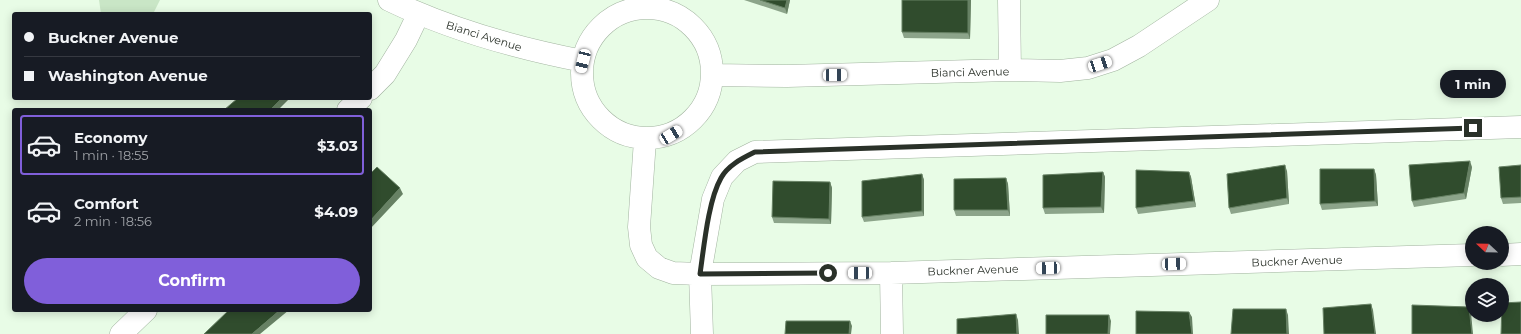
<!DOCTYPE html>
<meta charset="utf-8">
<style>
:root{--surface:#171b24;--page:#20242c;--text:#f1f3f6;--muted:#9ea1a6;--line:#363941;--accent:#805fda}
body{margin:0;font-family:Montserrat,sans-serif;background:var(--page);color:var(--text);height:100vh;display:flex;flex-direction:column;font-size:15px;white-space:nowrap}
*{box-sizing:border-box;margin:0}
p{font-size:13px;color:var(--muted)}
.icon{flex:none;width:22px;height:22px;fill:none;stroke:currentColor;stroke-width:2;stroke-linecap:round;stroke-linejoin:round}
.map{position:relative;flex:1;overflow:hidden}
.sheet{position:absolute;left:12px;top:108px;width:360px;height:204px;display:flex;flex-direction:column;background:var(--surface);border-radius:4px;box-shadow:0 2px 10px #0003}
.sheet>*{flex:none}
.guide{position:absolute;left:12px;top:12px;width:360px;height:88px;border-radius:4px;box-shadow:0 2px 10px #0003;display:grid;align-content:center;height:88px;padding:0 12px;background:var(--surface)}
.needle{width:26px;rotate:292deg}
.tools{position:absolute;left:1465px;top:226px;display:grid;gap:8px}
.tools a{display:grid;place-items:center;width:44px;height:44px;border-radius:50%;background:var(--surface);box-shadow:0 2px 10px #0003;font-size:20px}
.end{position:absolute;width:18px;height:18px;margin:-9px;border:5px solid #2a3129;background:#fff;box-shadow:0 0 0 2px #fff}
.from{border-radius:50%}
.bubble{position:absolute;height:28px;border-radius:14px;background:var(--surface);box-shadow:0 2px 10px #0003;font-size:13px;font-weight:700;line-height:28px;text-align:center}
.car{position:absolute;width:12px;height:24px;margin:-12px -6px;border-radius:5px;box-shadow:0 0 3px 1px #0007;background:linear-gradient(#fff 24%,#345 0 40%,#fff 0 76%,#345 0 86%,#fff 0)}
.guide b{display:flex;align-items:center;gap:14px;height:38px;font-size:15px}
.guide b+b{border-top:1px solid var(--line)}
.guide i{width:10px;height:10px;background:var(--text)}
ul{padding:7px 0 0;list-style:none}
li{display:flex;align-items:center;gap:12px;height:60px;margin:0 8px 6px;padding:0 4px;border:2px solid transparent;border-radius:4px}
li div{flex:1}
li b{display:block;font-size:15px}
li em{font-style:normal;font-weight:700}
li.on{border-color:var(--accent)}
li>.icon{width:36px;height:36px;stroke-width:1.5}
.primary-button{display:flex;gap:8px;margin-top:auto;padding:8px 12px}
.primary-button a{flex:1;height:46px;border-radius:24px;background:var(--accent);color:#fff;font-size:16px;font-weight:700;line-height:46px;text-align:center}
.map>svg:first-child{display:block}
.green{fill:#c9e6c6}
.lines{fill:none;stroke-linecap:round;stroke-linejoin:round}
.street-casing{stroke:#a1b39f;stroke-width:23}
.street{stroke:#fff;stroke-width:22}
.wall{fill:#8ca48a}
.shaded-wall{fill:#678164}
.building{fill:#304c2d;stroke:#678164}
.route{stroke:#2a3129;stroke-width:5}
.labels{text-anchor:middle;stroke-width:4;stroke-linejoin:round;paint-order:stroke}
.street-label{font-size:11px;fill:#2a3129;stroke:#fff}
</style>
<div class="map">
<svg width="1521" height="334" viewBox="0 0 1521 334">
<rect width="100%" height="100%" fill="#e8fce6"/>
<path class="green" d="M99,0H160L153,14H101Z"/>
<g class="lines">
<defs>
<path id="street" d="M389,0C451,30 516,48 583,61
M1009,0L1010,70
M582 73a65 65 0 1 1 130 0a65 65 0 1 1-130 0Z
M713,75L787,76L1010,70L1060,71L1088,68L1113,60L1139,46L1208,0
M370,89L385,74L406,40L418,15
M348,110L361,98
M645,140L639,227L641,245L647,258L659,268L673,273L700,274L891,273L1472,255
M1502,255L1521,254
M891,273L892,334
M121,334L146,310
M702,334L700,274L713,199L722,177L737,161L755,152L1521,127"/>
</defs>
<use href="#street" class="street-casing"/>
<use href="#street" class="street"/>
</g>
<path class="wall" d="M744,0H790L787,14Z
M971,0L970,39L904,38L902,32Z
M1521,165V203L1503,204L1501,198Z
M1472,167L1466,199L1414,207L1412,201Z
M1374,169L1376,175L1378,206L1322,210L1320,204Z
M1287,171L1289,204L1231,214L1229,208Z
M1103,172L1105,177L1104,213L1045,214L1043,208Z
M1189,172L1191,177L1196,207L1138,214L1136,208Z
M922,174L924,180V216L864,222L862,217Z
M1006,178L1008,184L1010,216H956L954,210Z
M830,182L832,188L831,224L774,223L772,217Z"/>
<path class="shaded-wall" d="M787,0H790L787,14L785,8Z
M968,0H971L970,39L968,33Z
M282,98H290L278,110H270Z
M1470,161L1472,167L1466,199L1464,193Z
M1285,165L1287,171L1289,204L1287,198Z
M1374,169L1376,175L1378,206L1375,201Z
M1103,172L1105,177L1104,213L1101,207Z
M1189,172L1191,177L1196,207L1194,201Z
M922,174L924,180V216L922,211Z
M1006,178L1008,184L1010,216L1008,210Z
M830,182L832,188L831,224L829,219Z
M400,188L403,194L370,229V221Z
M1371,304L1373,310L1376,334H1375Z
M1469,307L1471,313L1473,334H1472Z
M1286,309L1288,315L1289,334H1287Z
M280,310H289L260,334H252Z
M1189,312L1192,317L1193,334H1192Z
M1016,314L1018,320L1019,334H1017Z
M1109,315L1111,321L1110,334H1108Z
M850,321L852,326L851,334H849Z"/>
<path class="building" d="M760,0H787L785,8Z
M902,0H968V33L902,32Z
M238,98H282L270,110H224Z
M1470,161L1464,193L1412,201L1409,165Z
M1285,165L1287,198L1229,208L1227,174Z
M1521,165V197L1501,198L1499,167Z
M377,167L400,188L370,221V174Z
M1320,169H1374L1375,201L1320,204Z
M1136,170L1189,172L1194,201L1136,208Z
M1103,172L1101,207L1043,208V175Z
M922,174V211L862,217V181Z
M1006,178L1008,210H954V179Z
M773,181L830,182L829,219L772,217Z
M1521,302V334H1501L1502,303Z
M1371,304L1375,334H1324L1323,308Z
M1412,305L1469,307L1472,334H1412Z
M1233,309H1286L1287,334H1231Z
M229,310H280L252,334H204Z
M1136,311L1189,312L1192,334H1136Z
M1016,314L1017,334H957V319Z
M1046,315H1109L1108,334H1046Z
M786,321H850L849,334H785Z"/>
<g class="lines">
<path class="route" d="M828,273L700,274C704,247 708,201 721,178C728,165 743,158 755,152L1473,128"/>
</g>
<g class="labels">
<g class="street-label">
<text transform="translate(484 36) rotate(17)" y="4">Bianci Avenue</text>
<text transform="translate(970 72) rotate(-1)" y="4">Bianci Avenue</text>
<text transform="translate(1297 261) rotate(-2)" y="4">Buckner Avenue</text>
<text transform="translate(973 270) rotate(-2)" y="4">Buckner Avenue</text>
</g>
</g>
</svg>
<div class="tools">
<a><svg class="needle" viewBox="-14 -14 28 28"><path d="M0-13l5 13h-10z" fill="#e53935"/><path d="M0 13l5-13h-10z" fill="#9ea1a6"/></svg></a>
<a><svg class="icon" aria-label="layers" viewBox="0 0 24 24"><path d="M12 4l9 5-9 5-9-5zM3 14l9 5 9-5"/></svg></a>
</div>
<i class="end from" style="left:828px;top:273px"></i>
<i class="end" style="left:1473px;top:128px"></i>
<div class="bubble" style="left:1440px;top:70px;width:66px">1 min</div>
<i class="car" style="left:583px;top:61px;rotate:194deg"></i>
<i class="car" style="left:1100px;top:64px;rotate:72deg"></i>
<i class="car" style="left:835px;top:75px;rotate:89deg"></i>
<i class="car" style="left:671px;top:135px;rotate:59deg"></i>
<i class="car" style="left:1174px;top:264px;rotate:88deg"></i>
<i class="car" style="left:1048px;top:268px;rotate:268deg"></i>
<i class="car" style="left:860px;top:273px;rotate:270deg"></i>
<div class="guide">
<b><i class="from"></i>Buckner Avenue</b>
<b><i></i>Washington Avenue</b>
</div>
<section class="sheet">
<ul>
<li class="on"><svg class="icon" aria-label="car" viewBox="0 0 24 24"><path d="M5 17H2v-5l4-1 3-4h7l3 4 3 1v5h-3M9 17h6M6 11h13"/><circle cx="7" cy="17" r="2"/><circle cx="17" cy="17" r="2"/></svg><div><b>Economy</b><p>1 min · 18:55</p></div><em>$3.03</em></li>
<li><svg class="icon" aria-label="car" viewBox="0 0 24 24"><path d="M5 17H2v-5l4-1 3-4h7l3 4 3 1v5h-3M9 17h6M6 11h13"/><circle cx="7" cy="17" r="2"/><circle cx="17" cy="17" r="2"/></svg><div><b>Comfort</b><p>2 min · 18:56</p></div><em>$4.09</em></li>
</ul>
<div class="primary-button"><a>Confirm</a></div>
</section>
</div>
